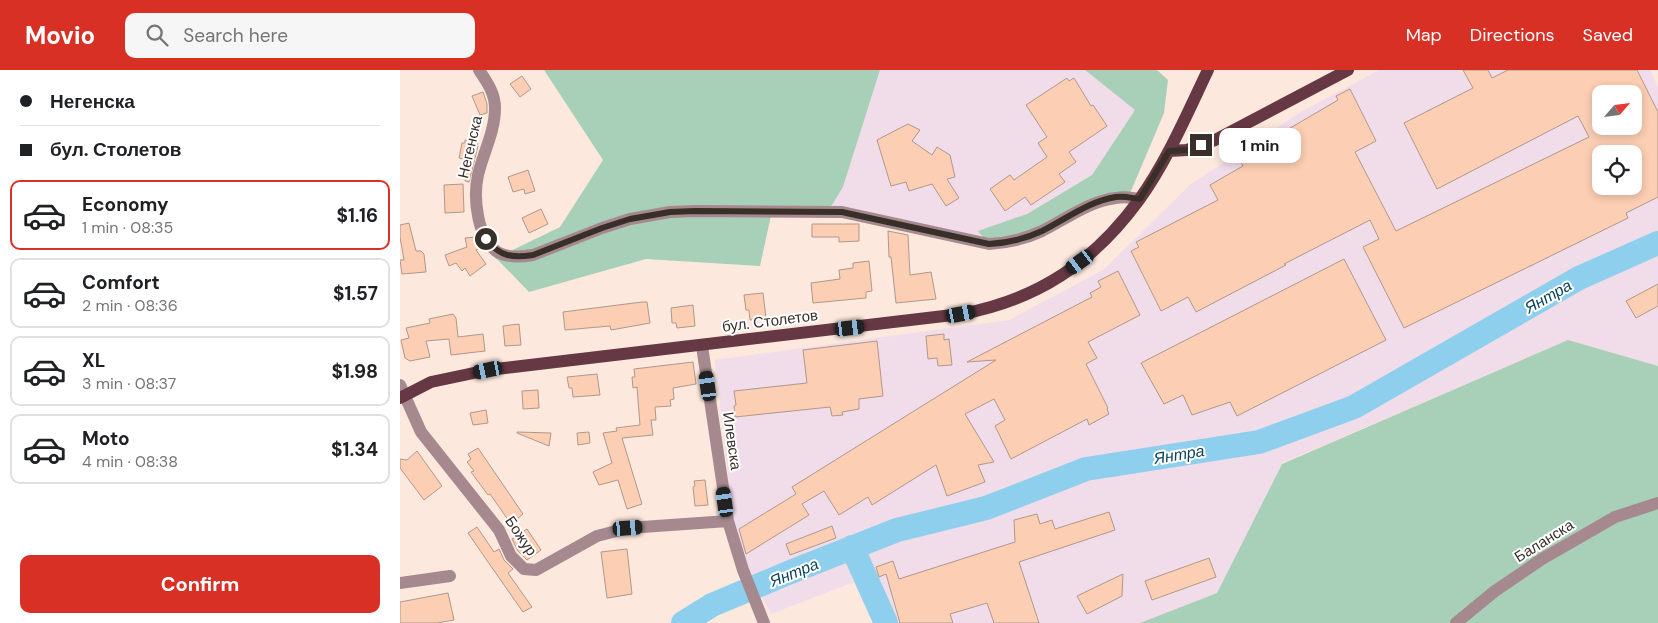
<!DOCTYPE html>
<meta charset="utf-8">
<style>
:root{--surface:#fff;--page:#f6f6f6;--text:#202124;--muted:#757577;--line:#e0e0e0;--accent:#d93025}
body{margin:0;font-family:"DM Sans",sans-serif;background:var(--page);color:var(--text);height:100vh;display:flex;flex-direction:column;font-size:19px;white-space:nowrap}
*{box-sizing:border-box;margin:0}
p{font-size:16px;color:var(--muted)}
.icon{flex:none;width:28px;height:28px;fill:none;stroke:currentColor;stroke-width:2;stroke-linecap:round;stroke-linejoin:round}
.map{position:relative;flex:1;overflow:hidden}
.side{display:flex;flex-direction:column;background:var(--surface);width:400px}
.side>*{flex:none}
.hud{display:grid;align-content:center;height:110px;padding:0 20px;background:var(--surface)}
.needle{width:32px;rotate:62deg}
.controls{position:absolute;left:1192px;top:15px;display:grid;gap:10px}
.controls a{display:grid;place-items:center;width:50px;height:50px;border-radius:10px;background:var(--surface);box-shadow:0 2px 8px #0003;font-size:25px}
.end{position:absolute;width:22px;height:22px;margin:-11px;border:6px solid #382f29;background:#fff;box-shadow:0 0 0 2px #fff}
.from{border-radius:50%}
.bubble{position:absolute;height:35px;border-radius:10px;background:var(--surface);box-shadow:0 2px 8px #0003;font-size:16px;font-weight:700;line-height:35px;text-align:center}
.car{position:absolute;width:15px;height:30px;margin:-15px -8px;border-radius:6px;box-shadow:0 0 4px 1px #0007;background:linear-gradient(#222 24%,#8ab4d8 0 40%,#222 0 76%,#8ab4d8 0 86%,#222 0)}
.hud b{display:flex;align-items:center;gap:18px;height:48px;font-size:19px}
.hud b+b{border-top:1px solid var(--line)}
.hud i{width:12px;height:12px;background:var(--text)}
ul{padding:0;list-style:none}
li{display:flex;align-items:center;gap:15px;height:70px;margin:0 10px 8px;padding:0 10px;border:2px solid var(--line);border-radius:10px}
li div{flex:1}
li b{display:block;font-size:19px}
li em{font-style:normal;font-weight:700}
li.active{border-color:var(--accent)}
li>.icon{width:45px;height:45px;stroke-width:1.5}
.cta{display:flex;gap:10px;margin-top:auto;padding:10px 20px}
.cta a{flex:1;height:58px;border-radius:10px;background:var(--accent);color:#fff;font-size:20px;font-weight:700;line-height:58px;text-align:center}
header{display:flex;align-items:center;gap:30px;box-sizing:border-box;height:70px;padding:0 25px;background:var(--accent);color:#fff}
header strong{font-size:24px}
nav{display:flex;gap:28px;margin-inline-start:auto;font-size:18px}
.search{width:350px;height:45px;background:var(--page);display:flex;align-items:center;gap:12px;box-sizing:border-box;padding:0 18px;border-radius:10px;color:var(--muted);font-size:19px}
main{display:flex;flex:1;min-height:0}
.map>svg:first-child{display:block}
.industrial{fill:#f1dcea;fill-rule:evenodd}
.green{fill:#a8cfb8}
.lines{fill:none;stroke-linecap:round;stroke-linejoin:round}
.river{stroke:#8dcfed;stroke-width:24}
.building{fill:#fcceb3;stroke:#af988b;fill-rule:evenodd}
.minor{stroke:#a5898e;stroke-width:12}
.major{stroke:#663843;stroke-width:12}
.route{stroke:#382f29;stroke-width:6}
.labels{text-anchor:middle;stroke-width:4;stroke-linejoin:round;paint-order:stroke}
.street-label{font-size:15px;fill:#382f29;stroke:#fff}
.water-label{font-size:16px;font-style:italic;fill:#0a4358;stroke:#fff}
</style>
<header>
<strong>Movio</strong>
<div class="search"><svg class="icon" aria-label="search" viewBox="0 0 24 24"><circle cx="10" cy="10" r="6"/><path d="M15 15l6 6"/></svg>Search here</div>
<nav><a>Map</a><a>Directions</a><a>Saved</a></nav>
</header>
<main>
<section class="side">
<div class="hud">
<b><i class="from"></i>Негенска</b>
<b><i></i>бул. Столетов</b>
</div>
<ul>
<li class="active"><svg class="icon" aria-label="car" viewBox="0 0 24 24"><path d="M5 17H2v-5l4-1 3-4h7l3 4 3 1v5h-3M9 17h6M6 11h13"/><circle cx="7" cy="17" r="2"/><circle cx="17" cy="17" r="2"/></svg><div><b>Economy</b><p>1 min · 08:35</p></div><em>$1.16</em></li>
<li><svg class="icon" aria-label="car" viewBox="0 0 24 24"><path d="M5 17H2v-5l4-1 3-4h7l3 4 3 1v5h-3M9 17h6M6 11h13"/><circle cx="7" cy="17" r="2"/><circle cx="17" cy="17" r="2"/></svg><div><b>Comfort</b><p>2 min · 08:36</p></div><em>$1.57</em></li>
<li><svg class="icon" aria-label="car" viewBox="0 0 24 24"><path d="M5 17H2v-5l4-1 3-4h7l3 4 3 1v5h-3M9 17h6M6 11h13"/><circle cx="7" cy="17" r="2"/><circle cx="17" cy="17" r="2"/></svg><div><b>XL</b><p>3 min · 08:37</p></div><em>$1.98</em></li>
<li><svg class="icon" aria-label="car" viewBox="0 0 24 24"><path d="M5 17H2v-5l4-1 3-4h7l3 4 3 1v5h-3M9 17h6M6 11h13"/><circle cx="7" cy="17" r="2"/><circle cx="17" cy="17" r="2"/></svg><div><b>Moto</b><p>4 min · 08:38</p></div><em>$1.34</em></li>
</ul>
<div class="cta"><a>Confirm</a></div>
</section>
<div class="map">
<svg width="1258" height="553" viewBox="0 0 1258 553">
<rect width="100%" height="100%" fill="#fce8dd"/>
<path class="industrial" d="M480,0H685L735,40L692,105L627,144L579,161L589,174L424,142L432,135L443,117Z
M979,0H1250L1258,17V296L1168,270L882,393L817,523L740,553H473L454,512L371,544L351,507L330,449L328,404L315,290L609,250L703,200L791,114L901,42ZM1201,24H1234V56H1201ZM1201,84H1234V116H1201Z"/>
<path class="green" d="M144,0H480L443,117L432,135L424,142L372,141L360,196L246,189L129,222L96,188L160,157L203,90Z
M685,0H757L768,10L764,43L728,128L719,127L640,162L589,174L578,161L627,144L692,105L735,40Z
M1168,270L1258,296V553H740L817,523L882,394Z"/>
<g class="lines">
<path class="river" d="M452,477L486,553
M283,553L312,535L388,503L497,460L586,438L686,399L859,372L954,337L1179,208L1258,173"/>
</g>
<path class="building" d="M1063,0H1088L1092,8L1108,0H1237L1258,42V127L1226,143L1228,148L1004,258L963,177L979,169L970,150L884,194L886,195L796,242L788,227L761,241L731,181L739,177L736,172L818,130L810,115L843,96L839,88L938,30L936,26L950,19L976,71L955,82L996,161L1189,67L1178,46L1037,119L1004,53L1073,18ZM1201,24H1234V56H1201ZM1201,84H1234V116H1201Z
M122,6L131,19L120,27L110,14Z
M667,8L669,11L674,8L691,36L693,35L707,56L669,82L676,92L659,104L665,112L631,135L625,127L605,141L590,119L610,105L614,110L647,87L638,73L647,67L626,35Z
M83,22L87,34V43L80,45L72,26Z
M508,54L520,60L512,71L532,85L537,77L550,85L555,107L547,109L559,128L546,136L532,114L509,121L506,112L491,116L477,70Z
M65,70L78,73L77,76H78L69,112L65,111L67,90L59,88L62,73H65Z
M128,100L135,121L125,124L124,119L113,122L108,107Z
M63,114L64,142L45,143L44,115Z
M141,139L148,154L129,163L122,148Z
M9,153L16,181H21L24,184L26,202L2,204L0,190H4L0,167V155Z
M412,154H459V171L439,172V167H412Z
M488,161L508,165L510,205L531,202L536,229L496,233L491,187H489Z
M76,167L81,178L76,180L86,194L70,206L65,198L62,201L56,193L49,196L45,185L67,177L65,168Z
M944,189L986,270L837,346L830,332L792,345L783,325L764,334L741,293Z
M469,191L472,221L466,222V228L413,233L411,213L440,209L439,200L453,198V193Z
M718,201L740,245L688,272L697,288L686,294L708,338L707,339L709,344L689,355L687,349L611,389L595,356L605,350L594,329L565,344L594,392L578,395L585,412L547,426L536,395L472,435L468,427L439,445L424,421L402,434L409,445L346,484L339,459L396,424L392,417L596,290L567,292L692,227L690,223L701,217L698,211Z
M1258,214V236L1236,248L1226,231Z
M363,223L366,248L350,250L349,240H346L344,225Z
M242,232H247L250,253L211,260L210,256L165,260L163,242Z
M293,235L295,256L277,258L276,253H272L271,238Z
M53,244L56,248L58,267L83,264L85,281L51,285L49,269L26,271L30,287L10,291L5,288L1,270L9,268L6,258L30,253L29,249Z
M119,254L121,275L105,276L103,256Z
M544,264V270L549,269L552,295L538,296L537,288L528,289L526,266Z
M477,271L483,326L459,329V339L442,342L443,345L432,346L430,337L335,347L334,336L336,335L334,321L407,313L403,280Z
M293,292L296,314L273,318L274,329L270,330L271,336L255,337L256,350H251L253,365L222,368L242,434L227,439L218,410L199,415L193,402L212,393L203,363L217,361L216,358L240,355L237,317L233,318L232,307H235L234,299Z
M197,304L200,325L173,327L172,318H169L167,307Z
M138,320L139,338L123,339L122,321Z
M86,340L88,353L73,355L70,343Z
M117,362L151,363L149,376L117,363Z
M189,362L190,373L178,375L177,363Z
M78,378L123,444L111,454L90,424L88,425L71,402L74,401L67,392L71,389L68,384Z
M17,381L42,416L24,430L0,398V389L7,390Z
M305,410L308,435L295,436L293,417L295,416L294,411Z
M709,442L715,460L619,492L639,553H594L587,533L550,544L553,553H500L486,504L479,507L476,497L493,491L499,509L615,472L614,450L637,444L640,454L652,450L655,459Z
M432,456L436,468L390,485L386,474Z
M77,457L94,482L99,479L104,490L113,499L108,503L132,537L123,542L88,492L68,463Z
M127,459L141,480L127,490L118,481L112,469Z
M227,479L232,524L207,528L201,482Z
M809,488L816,507L752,530L745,511Z
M723,504L722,526L687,544L677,526Z
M48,523L54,550L37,553H0V532Z"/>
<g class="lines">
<path class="minor" d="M79,0C87,12 95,23 95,38C95,62 83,83 78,105C73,128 77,170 99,183C110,188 122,187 133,185L202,158L230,149L270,142L295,141L442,142L589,174C607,173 625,169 642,161C666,149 689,131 716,128C724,126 732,128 739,129
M302,276L328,451L343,500L364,553
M0,315L21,362L99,460L111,486L124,499L136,500L197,466L228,458L328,451
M0,513L50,506
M1056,553L1095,521L1142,489L1215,447L1258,433"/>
<path class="major" d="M769,81L787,80L815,70L948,0
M0,328L31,312L88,300L561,244C637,230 693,193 739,130C767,91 787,44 808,0"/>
</g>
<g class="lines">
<path class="route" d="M86,169C100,187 112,188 133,185L202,158L230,149L270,142L295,141L442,142L589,174C607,173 625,169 642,161C666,149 689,131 716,127C724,126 732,128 740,129L769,81L787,80L801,75"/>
</g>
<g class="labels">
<g class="street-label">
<text transform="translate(70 77) rotate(-77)" y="5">Негенска</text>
<text transform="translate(370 251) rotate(-7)" y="5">бул. Столетов</text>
<text transform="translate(332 371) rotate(82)" y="5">Илевска</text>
<text transform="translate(121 466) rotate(56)" y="5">Божур</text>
<text transform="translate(1144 471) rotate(-32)" y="5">Баланска</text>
</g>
<g class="water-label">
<text transform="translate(1148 226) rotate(-30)" y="6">Янтра</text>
<text transform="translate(779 384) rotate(-9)" y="6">Янтра</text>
<text transform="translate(394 502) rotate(-22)" y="6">Янтра</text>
</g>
</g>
</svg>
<div class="controls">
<a><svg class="needle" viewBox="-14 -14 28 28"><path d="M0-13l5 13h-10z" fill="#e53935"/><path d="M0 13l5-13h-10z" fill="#757577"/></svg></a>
<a><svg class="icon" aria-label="locate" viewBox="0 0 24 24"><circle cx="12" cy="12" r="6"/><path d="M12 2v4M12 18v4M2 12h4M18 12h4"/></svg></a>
</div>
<i class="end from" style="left:86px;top:169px"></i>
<i class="end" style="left:801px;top:75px"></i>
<div class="bubble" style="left:819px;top:58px;width:82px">1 min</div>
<i class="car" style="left:680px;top:192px;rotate:234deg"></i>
<i class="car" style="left:561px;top:244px;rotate:79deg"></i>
<i class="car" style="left:450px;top:258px;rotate:83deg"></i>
<i class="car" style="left:88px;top:300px;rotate:258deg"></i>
<i class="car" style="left:308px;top:316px;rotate:352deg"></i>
<i class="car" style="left:325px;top:432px;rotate:352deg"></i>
<i class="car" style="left:228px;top:458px;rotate:86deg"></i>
</div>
</main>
